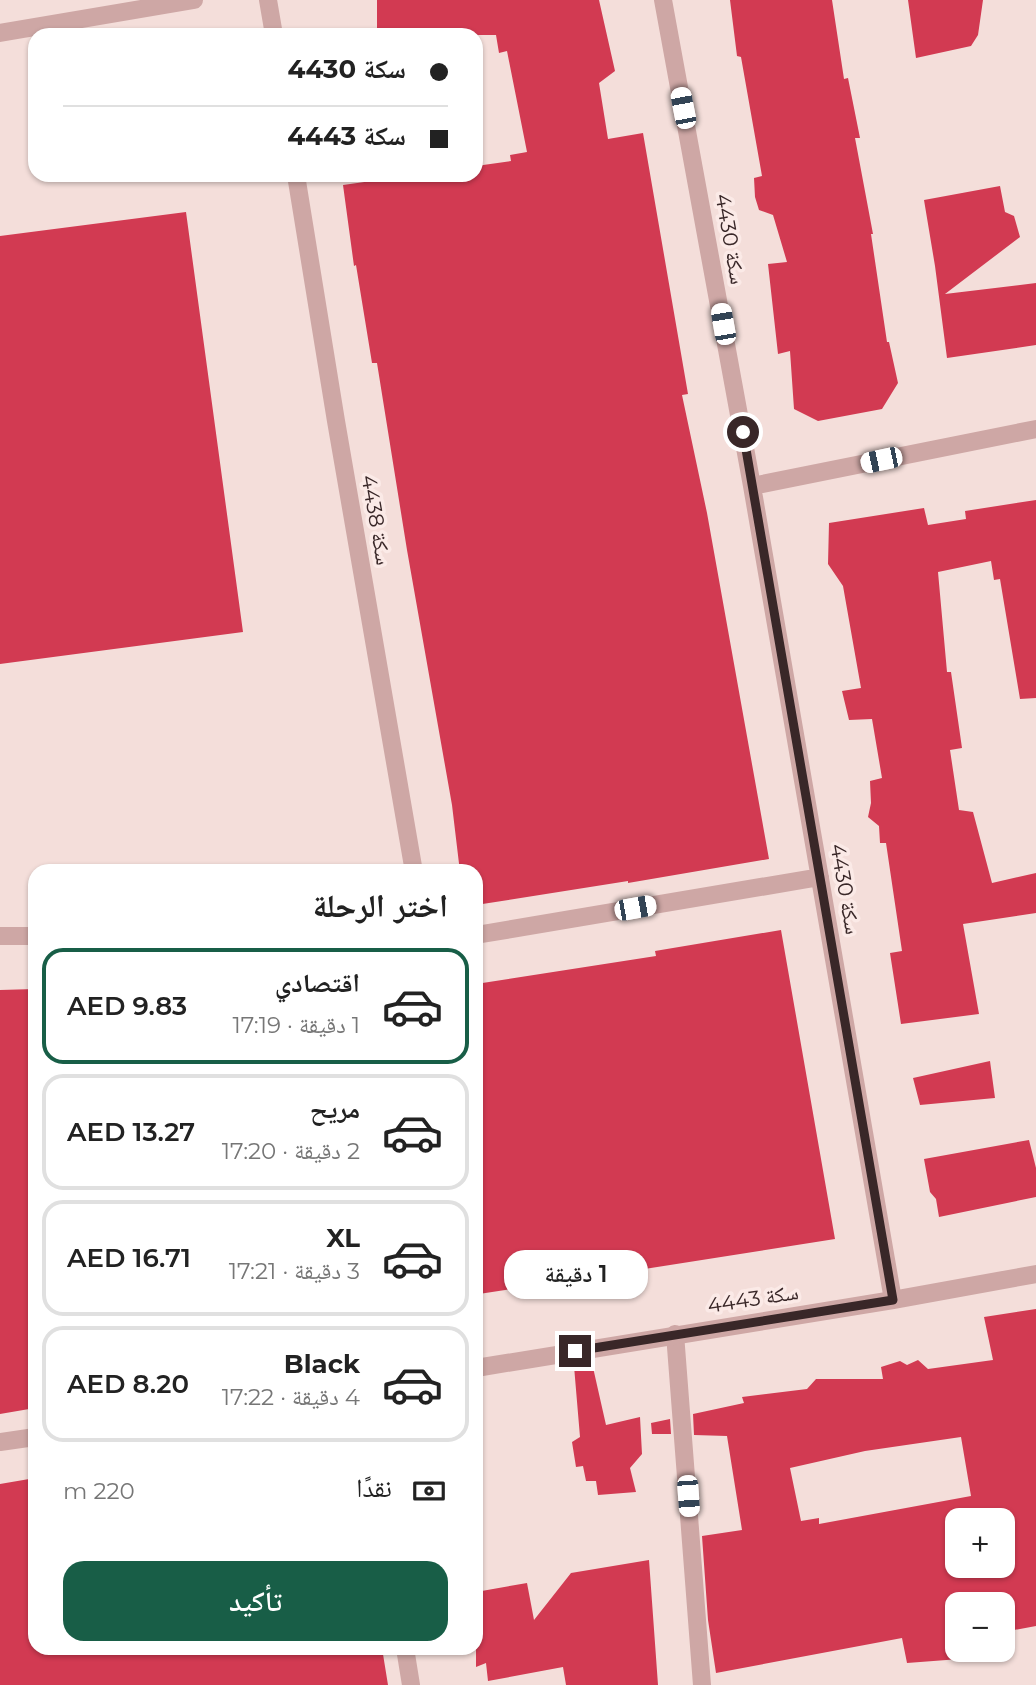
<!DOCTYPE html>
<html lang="ar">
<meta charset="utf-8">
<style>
:root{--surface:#fff;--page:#f2f2f2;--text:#222;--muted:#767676;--line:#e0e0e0;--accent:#185e47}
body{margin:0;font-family:Montserrat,"Noto Naskh Arabic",sans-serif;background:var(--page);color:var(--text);direction:rtl;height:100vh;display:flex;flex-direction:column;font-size:26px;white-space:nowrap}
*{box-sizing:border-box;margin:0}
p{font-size:23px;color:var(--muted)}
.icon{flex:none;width:38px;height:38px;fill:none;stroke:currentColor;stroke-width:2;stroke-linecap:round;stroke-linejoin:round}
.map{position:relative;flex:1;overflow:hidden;direction:ltr}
.side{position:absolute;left:28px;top:864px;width:455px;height:791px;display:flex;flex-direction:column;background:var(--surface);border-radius:21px;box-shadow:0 2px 5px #0004;direction:rtl}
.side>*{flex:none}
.top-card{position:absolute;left:28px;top:28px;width:455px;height:154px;border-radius:21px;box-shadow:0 2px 5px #0004;direction:rtl;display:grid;align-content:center;height:154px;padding:0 35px;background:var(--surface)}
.fabs{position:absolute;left:945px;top:1508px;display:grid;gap:14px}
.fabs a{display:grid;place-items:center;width:70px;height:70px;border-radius:14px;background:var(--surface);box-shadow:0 2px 5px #0004;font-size:35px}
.end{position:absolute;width:32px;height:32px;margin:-16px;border:9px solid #392728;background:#fff;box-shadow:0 0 0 4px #fff}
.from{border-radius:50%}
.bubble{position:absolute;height:49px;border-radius:21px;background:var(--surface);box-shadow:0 2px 5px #0004;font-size:23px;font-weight:600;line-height:49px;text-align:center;direction:rtl}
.car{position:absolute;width:21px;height:42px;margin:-21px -10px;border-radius:9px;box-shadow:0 0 5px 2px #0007;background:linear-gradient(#fff 24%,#345 0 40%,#fff 0 76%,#345 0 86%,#fff 0)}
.top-card b{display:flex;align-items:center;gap:24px;height:66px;font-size:26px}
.top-card b+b{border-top:2px solid var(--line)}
.top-card i{width:18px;height:18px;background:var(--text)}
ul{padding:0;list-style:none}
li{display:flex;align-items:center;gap:21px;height:116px;margin:0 14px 10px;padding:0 21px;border:4px solid var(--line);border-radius:21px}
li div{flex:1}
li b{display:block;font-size:26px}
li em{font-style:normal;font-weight:600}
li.current{border-color:var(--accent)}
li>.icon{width:63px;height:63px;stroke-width:1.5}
h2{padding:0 35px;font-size:32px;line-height:84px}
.pay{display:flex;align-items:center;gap:18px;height:77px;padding:0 35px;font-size:26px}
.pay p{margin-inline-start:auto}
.primary-button{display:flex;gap:14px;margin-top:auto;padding:14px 35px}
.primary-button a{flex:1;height:80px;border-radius:21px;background:var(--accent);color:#fff;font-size:28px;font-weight:600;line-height:80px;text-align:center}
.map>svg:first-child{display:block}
.building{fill:#d23a52;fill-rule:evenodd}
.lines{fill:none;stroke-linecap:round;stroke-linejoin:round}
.lane{stroke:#cea7a5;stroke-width:18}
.street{stroke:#cea7a5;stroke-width:18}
.route{stroke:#392728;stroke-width:9}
.labels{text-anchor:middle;stroke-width:7;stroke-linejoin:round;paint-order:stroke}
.street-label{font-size:21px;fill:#392728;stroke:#fbeae7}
</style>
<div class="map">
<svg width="1036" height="1685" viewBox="0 0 1036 1685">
<rect width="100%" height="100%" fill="#f4deda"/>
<path class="building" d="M377,0H599L615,71L599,83L608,139L643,133L688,394L682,395L707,513L769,859L628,883V881L476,905V872H460L452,805L407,550L377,363H372L356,265L354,266L343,185L414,175H476V166L511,161L510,155L527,152L507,51L499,53L496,35H377Z
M730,0H832L844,79L848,78L860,138H855L873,234H871L887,342H889L898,383L882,409L818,421L794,409L790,351L778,354L768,264L787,262L773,215L759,210L755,197L754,178L762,176L741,57L737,56Z
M908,0H983L978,35L971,46L916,58Z
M1000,186L1005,212L1014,216L1020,237L945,294L1036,283V345L947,358L935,266L924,200Z
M186,212L243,632L0,664V236Z
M1036,500V698L1020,699L1000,579L994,580L991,561L938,572L947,672H951L962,748L950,750L959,810L973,812L992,883L1036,873V913L963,924L979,1014L901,1024L890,953L902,951L886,843H880L879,826L868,817L871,803L870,781L882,778L872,719L849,720L842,691L861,688L843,586L828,564L829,523L924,508L928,525L966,519L965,511Z
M781,930L835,1239L600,1276L595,1269L590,1272L591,1277L479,1294L476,1277V984L656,956L655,951Z
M35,989V1408L0,1414V990Z
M990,1061L995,1098L920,1105L913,1078Z
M1029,1140L1036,1168V1197L939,1217L936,1199L930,1192L924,1159Z
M1036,1309V1626L1003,1632V1605H957V1650H984L986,1657L907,1663L902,1638L716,1673L708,1620L702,1536L742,1530L727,1436L694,1435L693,1414L744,1403L742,1397L807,1389L816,1379H883L881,1367L900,1361L907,1365L918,1360L928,1369L993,1360L984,1317ZM961,1437L971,1496L819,1524V1518L801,1521L790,1468L865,1451ZM957,1521H1003V1566H957Z
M592,1363L606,1425L640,1417L642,1454L630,1468L636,1492L598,1495L596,1481H586L583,1466L576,1467L572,1442L580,1437L574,1366Z
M670,1419L671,1434H652L651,1423Z
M35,1478V1648H382L388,1685H0V1484Z
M649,1560L658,1685H566L563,1667L488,1681L486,1663L476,1667V1592L527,1583L534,1620L571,1573Z"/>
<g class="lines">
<path class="lane" d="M675,1334L702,1685
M405,1648L411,1685"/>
<path class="street" d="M268,0L274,35
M663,0L752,486L893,1300
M0,33L194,0
M296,175L336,421L414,872
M752,486L1036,429
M476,935L820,877
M0,936H35
M476,1368L893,1300L1036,1274
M0,1442L35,1437"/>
</g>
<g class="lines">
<path class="route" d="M575,1351L893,1300L743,432"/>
</g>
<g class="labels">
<g class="street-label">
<text transform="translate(730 239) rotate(80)" y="7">سكة 4430</text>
<text transform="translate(376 520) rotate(80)" y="7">سكة 4438</text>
<text transform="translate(845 889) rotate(80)" y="7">سكة 4430</text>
<text transform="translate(753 1299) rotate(-9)" y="7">سكة 4443</text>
</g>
</g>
</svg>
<div class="fabs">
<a>+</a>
<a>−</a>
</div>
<i class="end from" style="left:743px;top:432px"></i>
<i class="end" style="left:575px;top:1351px"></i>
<div class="bubble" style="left:504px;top:1250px;width:144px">1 دقيقة</div>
<i class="car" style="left:683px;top:108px;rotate:349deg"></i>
<i class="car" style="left:723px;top:324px;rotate:350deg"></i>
<i class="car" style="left:881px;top:460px;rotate:258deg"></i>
<i class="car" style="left:635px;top:908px;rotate:80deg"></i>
<i class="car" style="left:688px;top:1496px;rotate:176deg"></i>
<div class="top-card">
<b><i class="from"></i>سكة 4430</b>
<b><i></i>سكة 4443</b>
</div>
<section class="side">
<h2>اختر الرحلة</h2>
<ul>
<li class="current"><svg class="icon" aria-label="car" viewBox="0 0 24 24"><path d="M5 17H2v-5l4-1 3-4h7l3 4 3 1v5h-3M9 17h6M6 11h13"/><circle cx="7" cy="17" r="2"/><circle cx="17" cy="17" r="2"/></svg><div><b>اقتصادي</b><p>1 دقيقة · 17:19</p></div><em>AED 9.83</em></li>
<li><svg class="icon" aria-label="car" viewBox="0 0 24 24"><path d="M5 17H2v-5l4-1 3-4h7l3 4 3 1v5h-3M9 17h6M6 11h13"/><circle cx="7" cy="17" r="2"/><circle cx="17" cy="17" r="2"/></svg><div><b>مريح</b><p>2 دقيقة · 17:20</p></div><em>AED 13.27</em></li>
<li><svg class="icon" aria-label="car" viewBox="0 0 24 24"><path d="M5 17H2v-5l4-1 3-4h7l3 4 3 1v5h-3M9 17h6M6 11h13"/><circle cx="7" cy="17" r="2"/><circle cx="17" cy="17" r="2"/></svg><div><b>XL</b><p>3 دقيقة · 17:21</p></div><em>AED 16.71</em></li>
<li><svg class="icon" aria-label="car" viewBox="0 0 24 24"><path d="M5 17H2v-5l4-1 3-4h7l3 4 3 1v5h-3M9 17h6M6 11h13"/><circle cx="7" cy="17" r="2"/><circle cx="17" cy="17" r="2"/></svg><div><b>Black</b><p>4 دقيقة · 17:22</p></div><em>AED 8.20</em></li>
</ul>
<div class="pay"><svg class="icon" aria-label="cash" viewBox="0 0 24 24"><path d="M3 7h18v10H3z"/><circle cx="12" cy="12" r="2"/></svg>نقدًا<p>220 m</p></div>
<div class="primary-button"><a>تأكيد</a></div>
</section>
</div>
